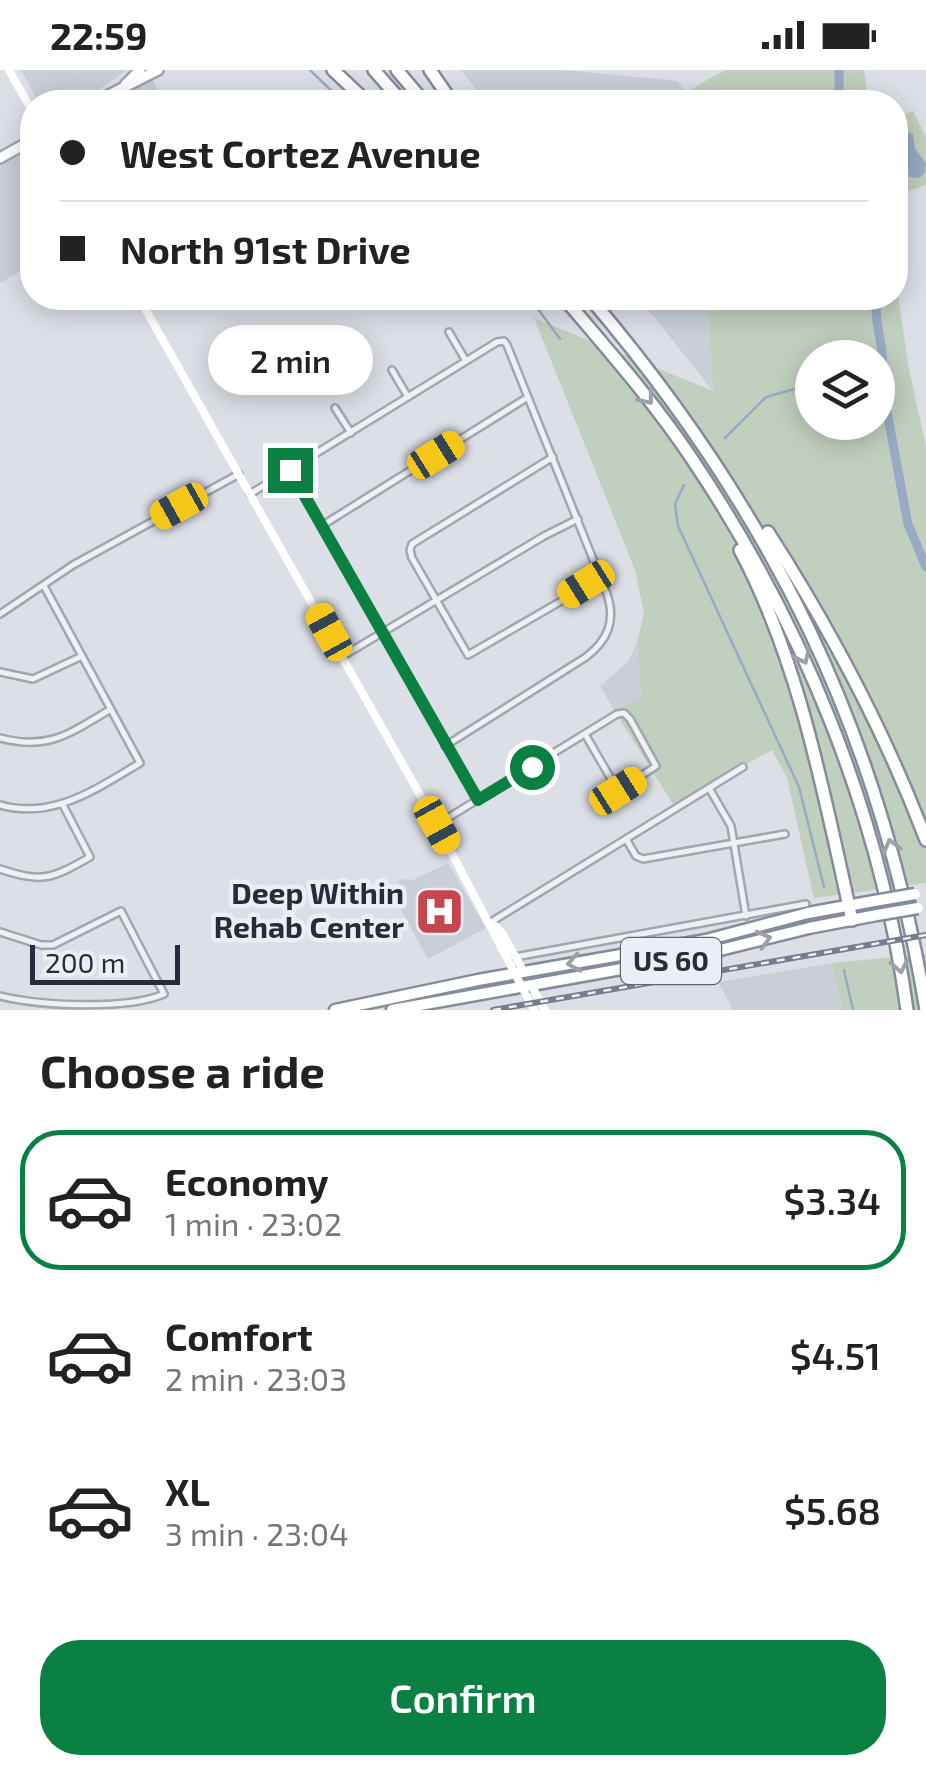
<!DOCTYPE html>
<meta charset="utf-8">
<style>
:root{--surface:#fff;--page:#f2f2f2;--text:#222;--muted:#767676;--line:#e0e0e0;--accent:#0b8043}
body{margin:0;font-family:"Exo 2",sans-serif;background:var(--page);color:var(--text);height:100vh;display:flex;flex-direction:column;font-size:38px;white-space:nowrap}
*{box-sizing:border-box;margin:0}
p{font-size:32px;color:var(--muted)}
.icon{flex:none;width:55px;height:55px;fill:none;stroke:currentColor;stroke-width:2;stroke-linecap:round;stroke-linejoin:round}
.map{position:relative;height:940px;overflow:hidden}
.drawer{display:flex;flex-direction:column;background:var(--surface);flex:1}
.drawer>*{flex:none}
.top-card{position:absolute;left:20px;top:20px;width:888px;height:220px;border-radius:40px;box-shadow:0 5px 25px #0003;display:grid;align-content:center;height:220px;padding:0 40px;background:var(--surface)}
.buttons{position:absolute;left:795px;top:270px;display:grid;gap:20px}
.buttons a{display:grid;place-items:center;width:100px;height:100px;border-radius:50%;background:var(--surface);box-shadow:0 5px 25px #0003;font-size:50px}
.scale{position:absolute;left:30px;bottom:25px;width:150px;box-sizing:border-box;padding-left:10px;border:5px solid #272c3b;border-top:0;font-size:28px;line-height:35px;white-space:nowrap;color:#272c3b;-webkit-text-stroke:8px #ebeef4;paint-order:stroke}
.end{position:absolute;width:45px;height:45px;margin:-22px;border:12px solid #0b8043;background:#fff;box-shadow:0 0 0 5px #fff}
.from{border-radius:50%}
.bubble{position:absolute;height:70px;border-radius:35px;background:var(--surface);box-shadow:0 5px 25px #0003;font-size:32px;font-weight:600;line-height:70px;text-align:center}
.car{position:absolute;width:30px;height:60px;margin:-30px -15px;border-radius:12px;box-shadow:0 0 8px 2px #0007;background:linear-gradient(#f5c518 24%,#345 0 40%,#f5c518 0 76%,#345 0 86%,#f5c518 0)}
.top-card b{display:flex;align-items:center;gap:35px;height:95px;font-size:38px}
.top-card b+b{border-top:2px solid var(--line)}
.top-card i{width:25px;height:25px;background:var(--text)}
ul{padding:0;list-style:none}
li{display:flex;align-items:center;gap:30px;height:140px;margin:0 20px 15px;padding:0 20px;border:5px solid transparent;border-radius:40px}
li div{flex:1}
li b{display:block;font-size:38px}
li em{font-style:normal;font-weight:600}
li.on{border-color:var(--accent)}
li>.icon{width:90px;height:90px;stroke-width:1.5}
h2{padding:0 40px;font-size:45px;line-height:120px}
.button{display:flex;gap:20px;margin-top:auto;padding:20px 40px}
.button a{flex:1;height:115px;border-radius:40px;background:var(--accent);color:#fff;font-size:40px;font-weight:600;line-height:115px;text-align:center}
.status{display:flex;justify-content:space-between;align-items:center;height:70px;padding:0 50px;background:var(--surface);direction:ltr}
.status svg{height:28px;fill:currentColor}
.map>svg:first-child{display:block}
.built{fill:#caced7}
.green{fill:#c1cfbe;fill-rule:evenodd}
.water{fill:#98aac5}
.lines{fill:none;stroke-linecap:round;stroke-linejoin:round}
.stream{stroke:#98aac5;stroke-width:2.5}
.river{stroke:#98aac5;stroke-width:9}
.minor-casing{stroke:#a2a6af;stroke-width:10}
.primary-casing{stroke:#9ca3b1;stroke-width:14}
.trunk-casing{stroke:#848b9b;stroke-width:15}
.motorway-casing{stroke:#848b9b;stroke-width:16}
.minor{stroke:#eff0f4;stroke-width:5}
.secondary{stroke:#fff;stroke-width:8}
.primary{stroke:#fff;stroke-width:9}
.trunk{stroke:#fff;stroke-width:10}
.motorway{stroke:#fff;stroke-width:11}
.rail-casing{stroke:#777d8e;stroke-width:6}
.rail{stroke:#ebeef4;stroke-width:2.5;stroke-dasharray:8;stroke-linecap:butt}
.trunk-bridge-casing{stroke:#848b9b;stroke-width:15;stroke-linecap:butt}
.trunk-bridge{stroke:#fff;stroke-width:10}
.oneway{stroke:#9ea0a7}
.route{stroke:#0b8043;stroke-width:12}
.labels{text-anchor:middle;stroke-width:9;stroke-linejoin:round;paint-order:stroke}
.shield{fill:#ebeef4;stroke:#626672;stroke-width:2.5}
.shield-label{font-size:28px;font-weight:bold;fill:#272c3b}
.poi-label{font-size:30px;font-weight:bold;fill:#272c3b;stroke:#ebeef4;text-anchor:end}
</style>
<div class="status"><b>22:59</b><svg viewBox="0 0 49 12"><path d="M0 12V9h3v3zM5 12V6h3v6zM10 12V3h3v9zM15 12V0h3v12zM26 1h20v11H26zM47 4h2v5h-2z"/></svg></div>
<div class="map">
<svg width="926" height="940" viewBox="0 0 926 940">
<rect width="100%" height="100%" fill="#dcdfe6"/>
<path class="built" d="M21,0H127L81,32H39Z
M461,0H564L678,11L690,32H486Z
M151,8L165,32H117L137,17Z
M32,78V162L21,168L32,194L0,213V96Z
M639,228H707L713,321Z
M637,573L641,629L614,640L600,616L628,592Z
M448,793L486,858L428,889L393,825L400,809L413,810Z
M832,893L843,940H733L718,912Z"/>
<path class="green" d="M725,0H864L868,32H690L685,23Z
M913,41L926,67V115L901,124L895,103V48Z
M895,207L909,299L926,377V813L814,828L787,708L772,680L673,734L614,640L641,629L637,573L644,543L635,500L534,248L713,321L707,228H895ZM812,288H878V352H812Z
M926,884V940H843L832,893Z"/>
<path class="water" d="M902,59L913,64L915,79L926,93L925,103L919,108L910,107L904,98C906,83 899,76 898,62Z"/>
<g class="lines">
<path class="stream" d="M310,0L343,32
M530,228L560,269
M878,309L881,310
M725,368L766,327L812,314
M684,415L675,434L678,456L799,717L824,817
M844,900L853,940"/>
<path class="river" d="M839,0V32
M877,228C873,259 887,276 881,310L908,454L926,497"/>
<defs>
<path id="minor" d="M449,262L466,291
M392,300L408,327
M335,338L351,363
M553,387L412,474L410,480L412,488L468,585L601,508
M290,400L478,730
M250,424L497,272L504,271L507,275L607,524C616,551 608,570 586,587L445,676
M323,455L528,327
M0,544L73,495L239,404
M343,586L544,466L578,449
M0,602L33,609L82,586
M0,668C49,681 70,663 111,639
M709,718L731,756L746,846
M0,735C53,750 96,719 140,693L44,516
M438,754L617,644L624,643L630,649L656,696L618,721L585,664
M626,769L636,786L643,789L785,764
M0,799C43,813 51,809 90,787L63,735
M491,852L743,697
M0,862L41,875H53L121,841L164,924C127,940 41,936 0,926
M515,887L806,834"/>
<path id="primary" d="M125,15L140,0
M95,32L158,0
M0,88L32,70"/>
<path id="trunk" d="M335,940L478,910L706,870L808,843L874,831
M392,940L700,885L809,858L877,845"/>
<path id="motorway" d="M333,0L367,32
M374,0L402,32
M397,0L424,32
M430,0L452,32
M564,228C608,280 654,332 692,389C803,554 880,743 907,940
M590,228C772,442 880,661 926,940
M768,462C831,560 885,662 926,770
M740,480C800,593 824,725 852,850"/>
</defs>
<use href="#minor" class="minor-casing"/>
<use href="#primary" class="primary-casing"/>
<use href="#trunk" class="trunk-casing"/>
<use href="#motorway" class="motorway-casing"/>
<use href="#minor" class="minor"/>
<path class="secondary" d="M9,0L32,41
M139,228L437,755L534,940
M494,855L502,863L524,902
M531,915L545,940"/>
<use href="#primary" class="primary"/>
<use href="#trunk" class="trunk"/>
<use href="#motorway" class="motorway"/>
<defs>
<path id="rail" d="M493,940L926,865"/>
</defs>
<use href="#rail" class="rail-casing"/>
<use href="#rail" class="rail"/>
<defs>
<path id="trunk-bridge" d="M874,831L915,824
M877,845L918,838"/>
</defs>
<use href="#trunk-bridge" class="trunk-bridge-casing"/>
<use href="#trunk-bridge" class="trunk-bridge"/>
</g>
<defs><path id="oneway-chevron" d="M-2-3.5L2.5 0L-2 3.5" fill="none" stroke-width="1.6" stroke-linecap="round" stroke-linejoin="round" transform="scale(2.5)"/></defs>
<g class="oneway">
<use href="#oneway-chevron" transform="translate(647 328) rotate(52)"/>
<use href="#oneway-chevron" transform="translate(803 587) rotate(65)"/>
<use href="#oneway-chevron" transform="translate(891 776) rotate(-105)"/>
<use href="#oneway-chevron" transform="translate(764 869) rotate(-15)"/>
<use href="#oneway-chevron" transform="translate(574 893) rotate(170)"/>
<use href="#oneway-chevron" transform="translate(900 896) rotate(79)"/>
</g>
<g class="lines">
<path class="route" d="M290,400L478,730L532,697"/>
</g>
<defs>
<symbol id="hospital-square" viewBox="-11 -11 22 22"><rect x="-9" y="-9" width="18" height="18" rx="4" fill="#c7454d" stroke="#ebeef4"/><path d="M-5-5h3v3.5h4V-5h3V5h-3V1.5h-4V5h-3Z" fill="#fff"/></symbol>
</defs>
<g fill-rule="evenodd">
<use href="#hospital-square" x="412" y="814" width="55" height="55"/>
</g>
<g class="labels">
<rect class="shield" x="621" y="868" width="100" height="46" rx="8"/>
<g class="shield-label">
<text x="671" y="901">US 60</text>
</g>
<g class="poi-label">
<text x="404" y="834">Deep Within<tspan x="404" dy="34">Rehab Center</tspan></text>
</g>
</g>
</svg>
<div class="buttons">
<a><svg class="icon" aria-label="layers" viewBox="0 0 24 24"><path d="M12 4l9 5-9 5-9-5zM3 14l9 5 9-5"/></svg></a>
</div>
<div class="scale">200 m</div>
<i class="end from" style="left:532px;top:697px"></i>
<i class="end" style="left:290px;top:400px"></i>
<div class="bubble" style="left:208px;top:255px;width:165px">2 min</div>
<i class="car" style="left:436px;top:385px;rotate:58deg"></i>
<i class="car" style="left:179px;top:436px;rotate:241deg"></i>
<i class="car" style="left:586px;top:514px;rotate:238deg"></i>
<i class="car" style="left:329px;top:562px;rotate:331deg"></i>
<i class="car" style="left:618px;top:721px;rotate:58deg"></i>
<i class="car" style="left:437px;top:755px;rotate:151deg"></i>
<div class="top-card">
<b><i class="from"></i>West Cortez Avenue</b>
<b><i></i>North 91st Drive</b>
</div>
</div>
<section class="drawer">
<h2>Choose a ride</h2>
<ul>
<li class="on"><svg class="icon" aria-label="car" viewBox="0 0 24 24"><path d="M5 17H2v-5l4-1 3-4h7l3 4 3 1v5h-3M9 17h6M6 11h13"/><circle cx="7" cy="17" r="2"/><circle cx="17" cy="17" r="2"/></svg><div><b>Economy</b><p>1 min · 23:02</p></div><em>$3.34</em></li>
<li><svg class="icon" aria-label="car" viewBox="0 0 24 24"><path d="M5 17H2v-5l4-1 3-4h7l3 4 3 1v5h-3M9 17h6M6 11h13"/><circle cx="7" cy="17" r="2"/><circle cx="17" cy="17" r="2"/></svg><div><b>Comfort</b><p>2 min · 23:03</p></div><em>$4.51</em></li>
<li><svg class="icon" aria-label="car" viewBox="0 0 24 24"><path d="M5 17H2v-5l4-1 3-4h7l3 4 3 1v5h-3M9 17h6M6 11h13"/><circle cx="7" cy="17" r="2"/><circle cx="17" cy="17" r="2"/></svg><div><b>XL</b><p>3 min · 23:04</p></div><em>$5.68</em></li>
</ul>
<div class="button"><a>Confirm</a></div>
</section>
